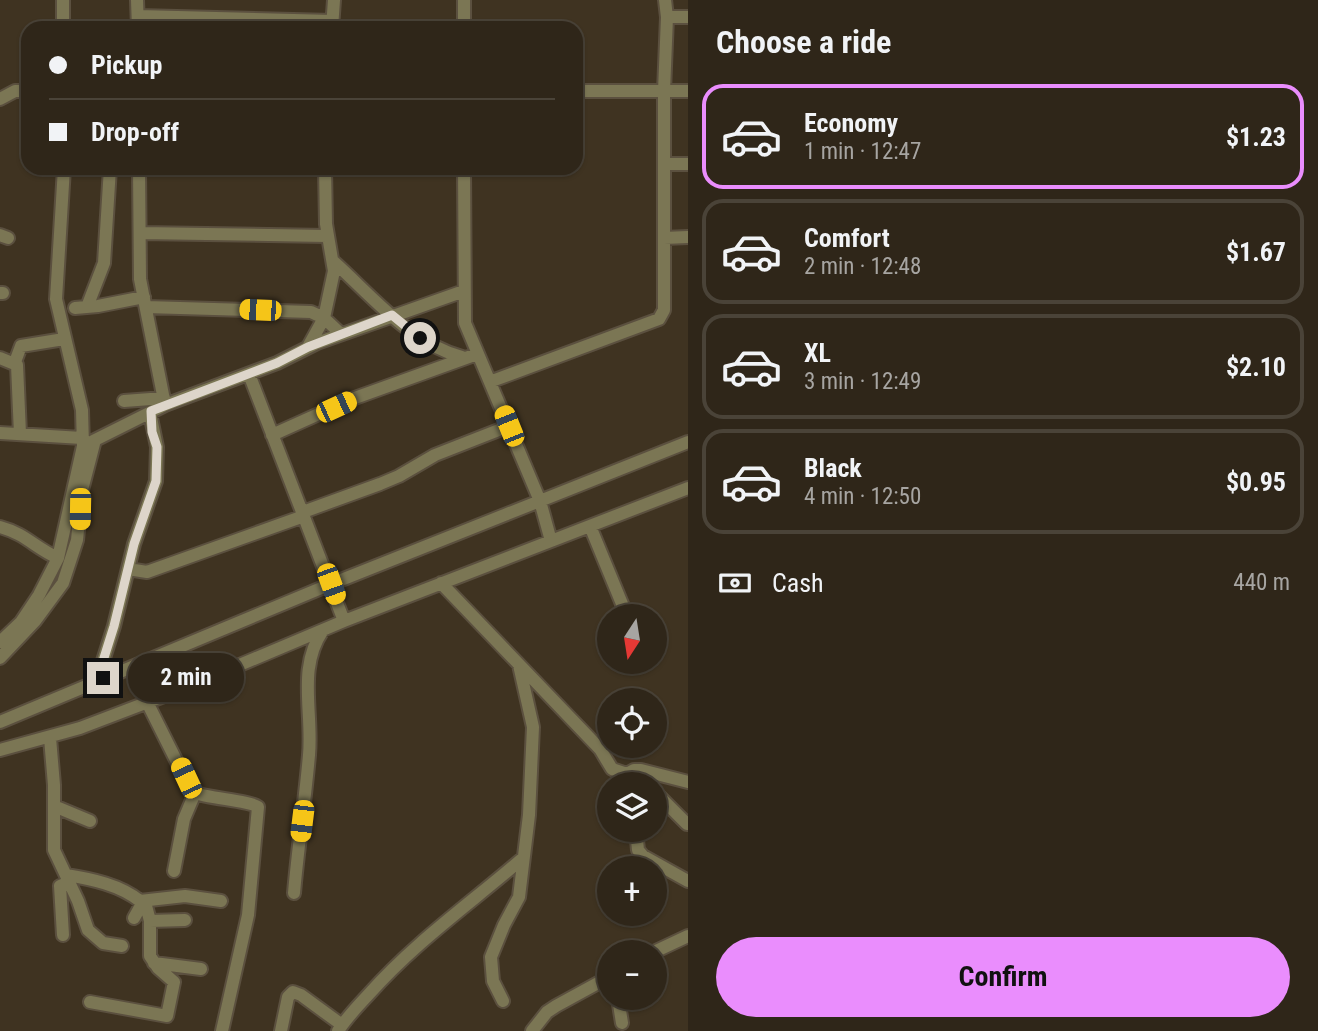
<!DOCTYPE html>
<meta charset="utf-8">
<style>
:root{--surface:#2f2619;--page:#372e22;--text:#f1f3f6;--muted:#a7a5a2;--line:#4a4338;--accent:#ea8dfd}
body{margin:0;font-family:"Roboto Condensed",sans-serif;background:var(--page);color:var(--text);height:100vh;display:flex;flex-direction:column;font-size:26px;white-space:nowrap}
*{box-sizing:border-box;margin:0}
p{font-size:23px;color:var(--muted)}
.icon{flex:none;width:38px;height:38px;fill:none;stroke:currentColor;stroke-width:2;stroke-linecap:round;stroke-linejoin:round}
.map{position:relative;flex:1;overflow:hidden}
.sheet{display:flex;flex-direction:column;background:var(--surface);width:630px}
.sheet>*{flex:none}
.top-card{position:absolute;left:21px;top:21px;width:562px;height:154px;border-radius:21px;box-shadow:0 2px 5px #0004,0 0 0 2px var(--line);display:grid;align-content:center;height:154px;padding:0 28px;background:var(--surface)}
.needle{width:46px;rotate:192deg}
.buttons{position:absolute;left:597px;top:604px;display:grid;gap:14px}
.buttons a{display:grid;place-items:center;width:70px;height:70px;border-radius:50%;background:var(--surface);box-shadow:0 2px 5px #0004,0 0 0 2px var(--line);font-size:35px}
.end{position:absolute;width:32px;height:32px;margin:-16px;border:9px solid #ddd5ca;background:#111;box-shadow:0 0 0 4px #111}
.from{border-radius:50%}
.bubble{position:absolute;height:49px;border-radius:24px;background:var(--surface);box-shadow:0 2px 5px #0004,0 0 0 2px var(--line);font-size:23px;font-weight:700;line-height:49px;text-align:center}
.car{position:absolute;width:21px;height:42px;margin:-21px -10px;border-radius:9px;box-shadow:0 0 5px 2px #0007;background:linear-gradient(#f5c518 24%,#345 0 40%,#f5c518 0 76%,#345 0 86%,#f5c518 0)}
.top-card b{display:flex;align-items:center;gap:24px;height:66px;font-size:26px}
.top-card b+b{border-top:2px solid var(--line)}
.top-card i{width:18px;height:18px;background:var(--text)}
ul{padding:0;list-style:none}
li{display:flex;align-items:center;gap:21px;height:105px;margin:0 14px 10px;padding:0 14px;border:4px solid var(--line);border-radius:21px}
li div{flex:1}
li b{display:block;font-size:26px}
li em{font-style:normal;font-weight:700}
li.active{border-color:var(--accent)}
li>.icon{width:63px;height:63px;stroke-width:1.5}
h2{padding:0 28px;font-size:32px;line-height:84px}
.pay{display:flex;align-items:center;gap:18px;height:77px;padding:0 28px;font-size:26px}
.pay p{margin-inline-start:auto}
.button{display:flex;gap:14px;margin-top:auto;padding:14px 28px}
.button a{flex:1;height:80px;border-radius:42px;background:var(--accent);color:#111;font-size:28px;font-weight:700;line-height:80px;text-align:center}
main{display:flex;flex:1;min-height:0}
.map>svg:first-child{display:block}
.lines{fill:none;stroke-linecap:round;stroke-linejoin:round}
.minor-casing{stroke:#5b503f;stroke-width:16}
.minor{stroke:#7b7654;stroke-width:12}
.route{stroke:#ddd5ca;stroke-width:9}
</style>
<main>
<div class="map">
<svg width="688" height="1031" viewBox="0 0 688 1031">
<rect width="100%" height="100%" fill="#3f3321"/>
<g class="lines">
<defs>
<path id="minor" d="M63,0V28
M137,0L138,28
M138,16L333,21
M667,17H688
M332,28L334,0
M464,28V0
M576,91H688
M0,99L15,91H28
M664,164H688
M139,168L140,279L165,405
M464,168L465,323L540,501L551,541
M140,233L327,236
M0,235L8,238
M664,238L688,237
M334,262C373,297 410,343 462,357
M0,293H3
M87,307L104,263L110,168
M146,307L311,312L324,318L341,334
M75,308L98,306L144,297
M308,347L324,318L334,271L326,224L325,168
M0,358L17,365L20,434
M15,362L21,346L64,339
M249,374L344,621
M492,381L659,319L664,310V91L667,17L665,0
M124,401L164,398
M0,433L82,438
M272,435L352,399L477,354
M83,446L165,405L277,363L317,343L464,291
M303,512L380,484L399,476L435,455L509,426
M590,526L627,616
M0,527C26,534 35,548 58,558
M128,569L147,572L304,516
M441,583L600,749L612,769L627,774L636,784
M0,642L21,622L39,595L58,558L83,446L82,410L56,299L64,168
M0,658L35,621L63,583L77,540L82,490L95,440
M103,678V661L114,626L134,544L156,481L157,447L150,413
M147,702L192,792C209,799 248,800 258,807L248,915L222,1031
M0,722L331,584L688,442
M50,738L54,785V850L78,901L88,930L103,943L122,946
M0,750L80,728L185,688L344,621L688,488
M627,774L634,770H641L688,782
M654,791L687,824
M54,806L90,821
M636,830L638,850L643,856L688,881
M174,871L184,819L195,793
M66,875C92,879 120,885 140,901L185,896L221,901
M294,893C298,847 305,801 309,755C313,711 297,668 323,630
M134,918L143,902
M150,921L185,920
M63,935L60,886L69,882
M654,952L688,936
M154,963L201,969
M618,998L622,1023
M503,1001L493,981L491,957L504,925L519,897L529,815L533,727L519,665
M90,1002L167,1016L174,982L158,968L150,956V921L145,902
M281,1031L288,997L293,992L301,995L342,1025
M338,1031C347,1017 358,1006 369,994C415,942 471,903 523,858
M532,1031L547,1012L556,1006L609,977"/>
</defs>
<use href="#minor" class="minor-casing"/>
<use href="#minor" class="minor"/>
</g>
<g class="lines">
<path class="route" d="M103,678V661L114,626L134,544L156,481L157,447L152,432L151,411L277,363L308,347L392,315L420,338"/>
</g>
</svg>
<div class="buttons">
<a><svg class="needle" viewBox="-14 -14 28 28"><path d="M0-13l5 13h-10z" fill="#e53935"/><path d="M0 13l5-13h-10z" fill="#a7a5a2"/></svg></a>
<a><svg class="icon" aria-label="locate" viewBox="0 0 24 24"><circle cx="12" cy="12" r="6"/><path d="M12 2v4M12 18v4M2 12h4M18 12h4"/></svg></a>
<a><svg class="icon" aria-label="layers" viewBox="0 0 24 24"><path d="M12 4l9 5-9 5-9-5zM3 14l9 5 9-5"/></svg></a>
<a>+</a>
<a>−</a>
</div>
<i class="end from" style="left:420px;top:338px"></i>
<i class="end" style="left:103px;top:678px"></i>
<div class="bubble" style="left:128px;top:653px;width:116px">2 min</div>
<i class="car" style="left:260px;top:310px;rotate:272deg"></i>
<i class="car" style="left:336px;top:407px;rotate:65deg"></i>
<i class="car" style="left:509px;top:426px;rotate:338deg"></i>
<i class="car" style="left:80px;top:509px;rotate:181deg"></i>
<i class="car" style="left:331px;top:584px;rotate:160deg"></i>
<i class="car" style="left:186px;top:778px;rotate:335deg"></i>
<i class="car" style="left:302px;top:821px;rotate:187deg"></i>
<div class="top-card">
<b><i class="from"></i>Pickup</b>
<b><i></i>Drop-off</b>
</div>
</div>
<section class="sheet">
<h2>Choose a ride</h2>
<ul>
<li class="active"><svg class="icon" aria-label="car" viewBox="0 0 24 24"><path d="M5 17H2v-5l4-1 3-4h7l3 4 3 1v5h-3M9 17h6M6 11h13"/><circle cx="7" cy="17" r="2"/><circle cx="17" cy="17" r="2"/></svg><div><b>Economy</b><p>1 min · 12:47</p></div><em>$1.23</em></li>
<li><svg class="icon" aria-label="car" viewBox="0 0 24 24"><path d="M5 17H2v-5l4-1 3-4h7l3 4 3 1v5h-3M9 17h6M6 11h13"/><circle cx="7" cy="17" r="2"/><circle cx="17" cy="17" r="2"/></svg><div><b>Comfort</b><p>2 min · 12:48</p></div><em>$1.67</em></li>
<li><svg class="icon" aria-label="car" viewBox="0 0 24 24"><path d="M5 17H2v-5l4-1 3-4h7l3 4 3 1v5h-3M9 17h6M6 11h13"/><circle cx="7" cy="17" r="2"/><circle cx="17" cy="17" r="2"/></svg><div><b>XL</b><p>3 min · 12:49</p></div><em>$2.10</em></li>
<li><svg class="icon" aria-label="car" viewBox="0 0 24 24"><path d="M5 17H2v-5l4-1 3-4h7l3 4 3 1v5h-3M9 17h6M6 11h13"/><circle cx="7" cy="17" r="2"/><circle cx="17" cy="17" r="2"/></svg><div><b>Black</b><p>4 min · 12:50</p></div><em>$0.95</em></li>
</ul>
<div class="pay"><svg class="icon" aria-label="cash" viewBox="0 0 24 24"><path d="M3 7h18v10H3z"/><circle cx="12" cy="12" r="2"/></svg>Cash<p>440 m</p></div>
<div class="button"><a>Confirm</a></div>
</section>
</main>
